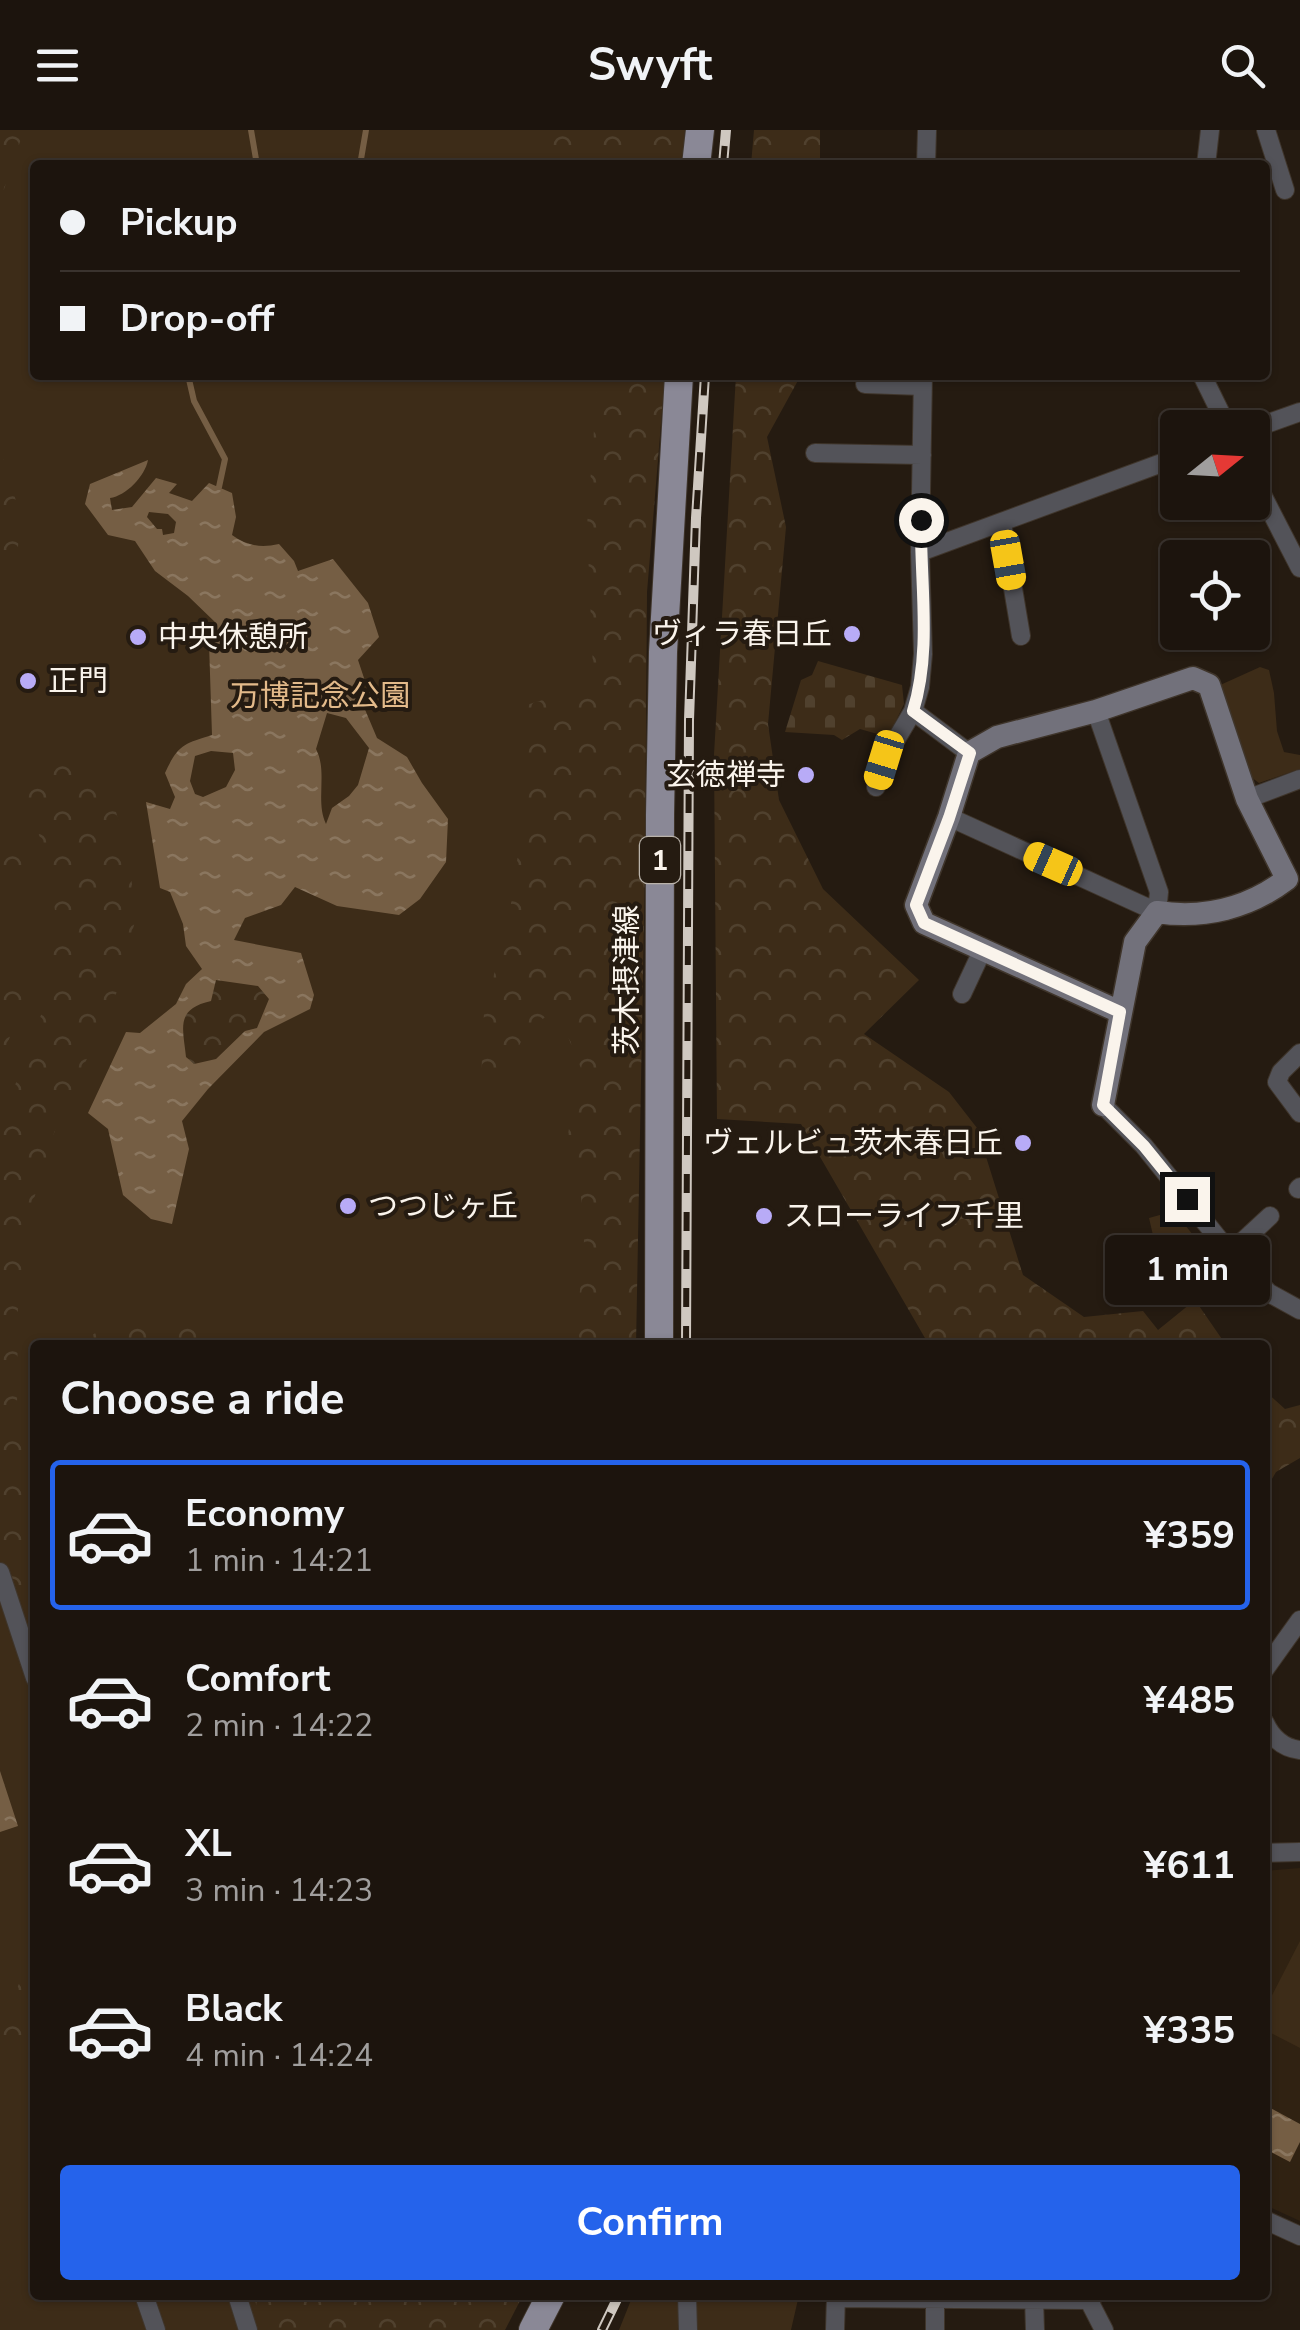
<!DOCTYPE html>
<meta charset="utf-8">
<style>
:root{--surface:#1c140d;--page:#29211b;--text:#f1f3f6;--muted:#a09e9d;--line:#3a332e;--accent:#2563eb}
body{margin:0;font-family:"Nunito Sans","Noto Sans JP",sans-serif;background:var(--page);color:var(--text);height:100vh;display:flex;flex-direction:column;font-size:38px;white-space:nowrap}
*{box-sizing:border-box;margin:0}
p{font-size:32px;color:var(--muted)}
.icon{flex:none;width:55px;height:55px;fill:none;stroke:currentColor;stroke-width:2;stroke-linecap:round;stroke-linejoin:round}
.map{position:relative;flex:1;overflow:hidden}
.sheet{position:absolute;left:30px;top:1210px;width:1240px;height:960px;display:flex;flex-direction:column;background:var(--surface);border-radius:10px;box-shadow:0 2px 8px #0004,0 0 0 2px var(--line)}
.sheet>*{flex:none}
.hud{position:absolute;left:30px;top:30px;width:1240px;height:220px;border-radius:10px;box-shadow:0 2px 8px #0004,0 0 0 2px var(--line);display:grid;align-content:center;height:220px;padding:0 30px;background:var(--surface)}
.needle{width:65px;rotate:72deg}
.tools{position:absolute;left:1160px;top:280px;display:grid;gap:20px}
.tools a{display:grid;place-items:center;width:110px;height:110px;border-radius:10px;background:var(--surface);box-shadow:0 2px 8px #0004,0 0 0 2px var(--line);font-size:50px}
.end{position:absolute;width:45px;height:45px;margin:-22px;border:12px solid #faf4ec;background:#111;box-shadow:0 0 0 5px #111}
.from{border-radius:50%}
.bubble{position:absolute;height:70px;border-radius:10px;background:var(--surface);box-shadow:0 2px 8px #0004,0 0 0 2px var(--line);font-size:32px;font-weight:700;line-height:70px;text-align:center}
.car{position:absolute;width:30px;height:60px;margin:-30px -15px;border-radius:12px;box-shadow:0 0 8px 2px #0007;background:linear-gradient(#f5c518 24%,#345 0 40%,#f5c518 0 76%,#345 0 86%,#f5c518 0)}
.hud b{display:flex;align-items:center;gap:35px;height:95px;font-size:38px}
.hud b+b{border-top:2px solid var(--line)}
.hud i{width:25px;height:25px;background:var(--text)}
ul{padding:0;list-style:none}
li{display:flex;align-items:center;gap:30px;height:150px;margin:0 20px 15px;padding:0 10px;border:5px solid transparent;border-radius:10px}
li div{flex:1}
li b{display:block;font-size:38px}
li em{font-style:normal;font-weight:700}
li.active{border-color:var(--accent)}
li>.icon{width:90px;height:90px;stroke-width:1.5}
h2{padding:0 30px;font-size:45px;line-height:120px}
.button{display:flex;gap:20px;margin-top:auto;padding:20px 30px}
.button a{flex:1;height:115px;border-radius:10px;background:var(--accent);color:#fff;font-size:40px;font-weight:700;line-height:115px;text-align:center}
header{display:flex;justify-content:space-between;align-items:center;height:130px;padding:0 30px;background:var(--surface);font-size:45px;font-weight:700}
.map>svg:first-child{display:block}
.built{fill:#302212}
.green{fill:#3d2c18}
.forest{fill:url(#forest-crowns)}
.cemetery{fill:url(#cemetery-stones)}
.water{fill:url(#water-ripples);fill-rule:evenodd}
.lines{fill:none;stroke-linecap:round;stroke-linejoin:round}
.stream{stroke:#755e44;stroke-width:6}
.street-casing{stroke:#3f352b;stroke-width:20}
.secondary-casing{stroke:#3f352b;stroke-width:25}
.primary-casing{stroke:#3f352b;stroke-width:30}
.street{stroke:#535359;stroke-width:18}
.secondary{stroke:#72717b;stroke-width:22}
.primary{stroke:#8a8896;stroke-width:28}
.rail-casing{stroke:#cfc8c0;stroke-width:10}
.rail{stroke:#251b11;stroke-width:6;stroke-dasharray:19;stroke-linecap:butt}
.route{stroke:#faf4ec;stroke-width:12}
.poi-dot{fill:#b8abf7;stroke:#251b11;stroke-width:4}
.labels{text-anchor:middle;stroke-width:8;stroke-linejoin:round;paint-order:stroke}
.shield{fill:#251b11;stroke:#bab3aa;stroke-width:2.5}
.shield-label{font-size:28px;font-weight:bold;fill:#faf4ec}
.poi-label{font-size:30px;fill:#faf4ec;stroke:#251b11;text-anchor:start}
.park-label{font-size:30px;fill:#e3ba8a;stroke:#251b11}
.street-label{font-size:30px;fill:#faf4ec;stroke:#251b11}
</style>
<header><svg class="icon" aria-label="menu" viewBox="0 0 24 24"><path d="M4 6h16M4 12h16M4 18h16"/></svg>Swyft<svg class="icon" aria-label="search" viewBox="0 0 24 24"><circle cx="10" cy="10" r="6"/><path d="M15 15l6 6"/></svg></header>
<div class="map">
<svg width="1300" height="2200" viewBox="0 0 1300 2200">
<defs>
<pattern id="forest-crowns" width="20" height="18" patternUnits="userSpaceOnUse" patternTransform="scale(2.5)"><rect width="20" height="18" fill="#3d2c18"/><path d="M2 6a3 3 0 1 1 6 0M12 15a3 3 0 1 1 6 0" fill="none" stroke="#50412e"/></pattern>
<pattern id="cemetery-stones" width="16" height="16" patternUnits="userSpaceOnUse" patternTransform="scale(2.5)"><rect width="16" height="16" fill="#3d2c18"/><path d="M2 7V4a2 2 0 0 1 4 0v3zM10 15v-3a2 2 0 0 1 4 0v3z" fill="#50412e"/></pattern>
<pattern id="water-ripples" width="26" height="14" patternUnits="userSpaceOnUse" patternTransform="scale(2.5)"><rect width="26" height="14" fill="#755e44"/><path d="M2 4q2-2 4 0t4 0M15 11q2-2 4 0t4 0" fill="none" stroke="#8a765f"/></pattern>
</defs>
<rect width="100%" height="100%" fill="#251b11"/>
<path class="built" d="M1300,1738V2091L1265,2075V1741Z"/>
<path class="green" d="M0,0H676L674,35H35V245H656L636,634V1215H35V2165H519L498,2200H0Z
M1260,537L1269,540L1274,563L1277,601L1284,622L1300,625V639L1259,653L1251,647L1218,556Z
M1174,1081L1193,1105L1158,1127L1149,1088Z
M1300,1811V1918L1265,1900V1879Z
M633,2165H799L791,2200H619Z"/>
<path class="forest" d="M0,0H24L3,62L0,82Z
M537,0H685L682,35H555L535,4Z
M754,0H820V35H751Z
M598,245H665L647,462L645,739L636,1215H581L577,1197L584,1111L579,1038L566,1015L574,971L585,948L557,880L528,898L504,945L481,952L484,882L509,788L526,667L523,576L576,560L593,540L587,396Z
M736,245H801L767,307L786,397L768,594L779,670L823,759L919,850L864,904L949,962L977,998L1023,1145L1084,1187L1143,1181L1158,1200L1195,1170L1226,1215H929L801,994L717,989L714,625Z
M0,318L20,384L17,434L6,450L0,452Z
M149,382L168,384L177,392L174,403L163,405L147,387Z
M74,629L108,652L125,715L137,782L120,855L55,1000L33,1072L18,1172L17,1276L35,1373V1519L0,1413V996L48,866L56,787L47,728L20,650L30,631Z
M2,699L19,709L26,735L14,759L0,756V701Z
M0,839L12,858L25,867L0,933Z
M216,850L258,856L269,868L257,898L216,929L194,934L186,928L183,891L188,879L198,874Z
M144,1187C178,1190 204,1200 234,1215H80C98,1198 120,1189 144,1187Z
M1265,1261L1285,1279L1300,1275V1328L1276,1342L1265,1361Z
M23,1844L35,1883L22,1887L6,1885Z
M35,1893V1932L0,1906L3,1894L24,1896Z
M253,2165H523L505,2200H265Z"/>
<path class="cemetery" d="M818,531L902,555L904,574L888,607L860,599L842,610L834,605L785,602L801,550L812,545Z"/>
<path class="water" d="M148,330C145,346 126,366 110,368L112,380L132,377L156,348L177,354L169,363L192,371L209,353L232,363L236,387L232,405C247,416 261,418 279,414L294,431L298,441L333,429L368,473L379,507L358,530L365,551L358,563L377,608L407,627L422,653L448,689L446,732L420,769L399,785L337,776L295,757L281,775L245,788L234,810L301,823L314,865L310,879L264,902L208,959L182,991L189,1019L172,1094L151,1089L123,1065L108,999L88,983L126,902L140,903L176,874L186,854L202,839L186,816L183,794L170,762L160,758L146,672L170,679L175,667L165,643C178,615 183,614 212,605L209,513L216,493L188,466L155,441L135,411L108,405L85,374L90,354ZM149,382L168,384L176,392L174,403L163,405L162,399H157L147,387ZM327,583L346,588L369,618L358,655L349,666L332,678L326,694C315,671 328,642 316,619ZM211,621L233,623L235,640L226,657L203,667L195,664L190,651L195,626ZM216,850L258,856L269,869L257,898L245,901L216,929L194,934L186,927C183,898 175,879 211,871Z
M0,1641L18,1696L0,1702Z
M1265,1975L1300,1994V2012L1290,2032L1265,2019Z"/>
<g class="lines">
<path class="stream" d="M251,0L257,35
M360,35L366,0
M188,245L194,271L225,329L219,357"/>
<defs>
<path id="street" d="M1266,0L1285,60
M926,35L927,0
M1206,35L1210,0
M1202,245L1228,298
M865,254L922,256
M1252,299L1300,282
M815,323L922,325
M1252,345L1300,438
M1002,393L1021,506
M920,422L1178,327
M913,581L969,623
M876,657L884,630L913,581L920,557L923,524L920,422L923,245
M1247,669L1300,649
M949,687L1157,782L1159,762L1096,581
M962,864L983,819
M1300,923L1281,942L1277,952L1300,983
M1103,975L1144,1016L1230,1123L1269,1163L1300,1180
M1298,1059L1300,1057
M1230,1123L1270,1086
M0,1442L35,1548
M1265,1539L1300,1490
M1265,1593C1272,1608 1283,1618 1300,1620
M1265,1723L1300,1722
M1265,2090L1300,2106
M144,2165L156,2200
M237,2165L248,2200
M687,2165L688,2200
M1086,2165L1104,2200
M835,2168L1088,2170L1095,2165
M935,2168V2200
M1034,2168L1035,2200
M835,2200L836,2165"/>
<path id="secondary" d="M1103,975L1135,812L1157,782C1204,789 1249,778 1287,749L1247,669L1209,555L1193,548L1096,581L997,607L969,623L949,687L916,775L924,793L1120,882"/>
<path id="primary" d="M696,35L700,0
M659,1215L660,685L663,522L679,245
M533,2200L551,2165"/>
</defs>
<use href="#street" class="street-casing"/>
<use href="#secondary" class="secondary-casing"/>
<use href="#primary" class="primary-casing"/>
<use href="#street" class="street"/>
<use href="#secondary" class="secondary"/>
<use href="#primary" class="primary"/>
<defs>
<path id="rail" d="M723,35L726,0
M686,1215L689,590L696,388L705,245
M602,2200L619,2165"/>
</defs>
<use href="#rail" class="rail-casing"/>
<use href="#rail" class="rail"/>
</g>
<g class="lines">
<path class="route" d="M921,390C920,453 932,520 913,581L970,623L949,688L916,775L924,793L1120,882L1103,975L1144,1016L1187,1069"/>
</g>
<g class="poi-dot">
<circle cx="852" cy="504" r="10"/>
<circle cx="138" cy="507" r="10"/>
<circle cx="28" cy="551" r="10"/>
<circle cx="806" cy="645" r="10"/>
<circle cx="1023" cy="1013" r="10"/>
<circle cx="348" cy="1076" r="10"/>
<circle cx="764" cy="1086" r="10"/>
</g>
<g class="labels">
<rect class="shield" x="640" y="707" width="40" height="46" rx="8"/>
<g class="shield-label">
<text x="660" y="740">1</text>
</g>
<g class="poi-label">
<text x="832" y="514" text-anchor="end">ヴィラ春日丘</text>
<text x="158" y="517">中央休憩所</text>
<text x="48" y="561">正門</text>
<text x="786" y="655" text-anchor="end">玄徳禅寺</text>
<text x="1003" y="1023" text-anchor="end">ヴェルビュ茨木春日丘</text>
<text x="368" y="1086">つつじヶ丘</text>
<text x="784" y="1096">スローライフ千里</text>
</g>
<g class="park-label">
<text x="320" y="576">万博記念公園</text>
</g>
<g class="street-label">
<text transform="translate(627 850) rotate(-90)" y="10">茨木摂津線</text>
</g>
</g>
</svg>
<div class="tools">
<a><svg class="needle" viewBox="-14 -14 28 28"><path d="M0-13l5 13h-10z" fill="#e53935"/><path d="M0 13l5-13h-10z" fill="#a09e9d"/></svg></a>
<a><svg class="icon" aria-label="locate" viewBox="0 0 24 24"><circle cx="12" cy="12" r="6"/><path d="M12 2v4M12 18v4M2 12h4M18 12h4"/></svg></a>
</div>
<i class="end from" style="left:921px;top:390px"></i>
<i class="end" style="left:1187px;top:1069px"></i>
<div class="bubble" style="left:1105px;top:1105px;width:165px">1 min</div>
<i class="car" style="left:1008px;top:430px;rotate:170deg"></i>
<i class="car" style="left:884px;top:630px;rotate:197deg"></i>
<i class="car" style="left:1053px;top:734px;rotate:294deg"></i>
<div class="hud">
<b><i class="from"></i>Pickup</b>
<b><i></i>Drop-off</b>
</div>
<section class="sheet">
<h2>Choose a ride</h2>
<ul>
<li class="active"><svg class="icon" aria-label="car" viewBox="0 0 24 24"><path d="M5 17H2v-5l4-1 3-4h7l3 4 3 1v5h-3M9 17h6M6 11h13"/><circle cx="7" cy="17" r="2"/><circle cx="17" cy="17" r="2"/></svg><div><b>Economy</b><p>1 min · 14:21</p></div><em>¥359</em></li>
<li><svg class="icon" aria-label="car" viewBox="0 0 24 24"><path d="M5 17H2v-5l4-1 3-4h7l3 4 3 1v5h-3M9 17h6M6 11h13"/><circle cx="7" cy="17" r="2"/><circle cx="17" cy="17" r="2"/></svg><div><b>Comfort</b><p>2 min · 14:22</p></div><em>¥485</em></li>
<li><svg class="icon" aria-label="car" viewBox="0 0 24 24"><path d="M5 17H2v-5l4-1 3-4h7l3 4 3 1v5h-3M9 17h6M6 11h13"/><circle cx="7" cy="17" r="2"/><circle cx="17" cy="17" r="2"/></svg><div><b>XL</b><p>3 min · 14:23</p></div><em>¥611</em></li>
<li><svg class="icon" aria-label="car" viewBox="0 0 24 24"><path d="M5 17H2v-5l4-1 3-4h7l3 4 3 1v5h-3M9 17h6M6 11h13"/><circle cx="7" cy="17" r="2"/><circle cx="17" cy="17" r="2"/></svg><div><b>Black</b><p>4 min · 14:24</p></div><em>¥335</em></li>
</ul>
<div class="button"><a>Confirm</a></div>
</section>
</div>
